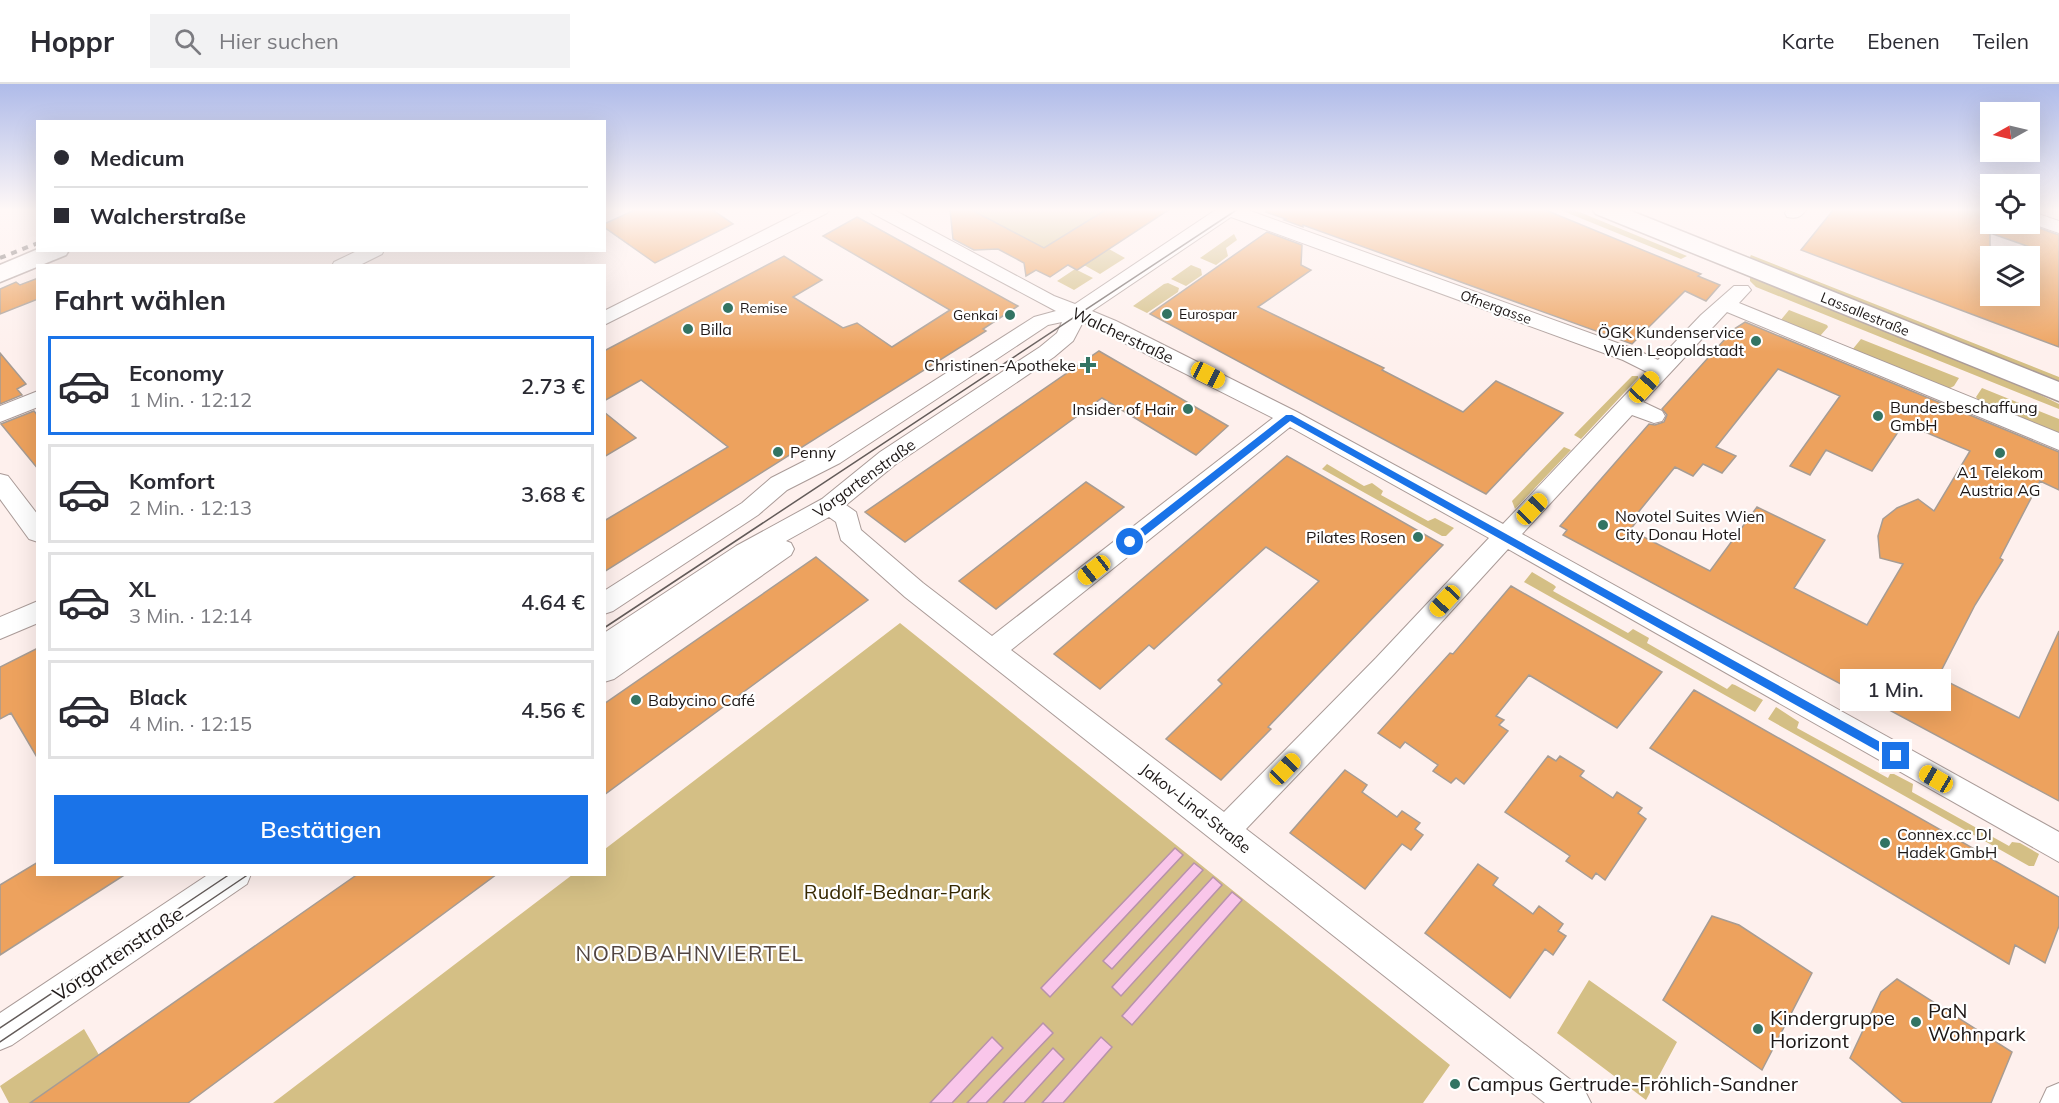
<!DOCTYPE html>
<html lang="de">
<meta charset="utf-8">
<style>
:root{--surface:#fff;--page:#f2f2f3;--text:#2b2b33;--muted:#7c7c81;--line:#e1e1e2;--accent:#1a73e8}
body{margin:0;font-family:Mulish,sans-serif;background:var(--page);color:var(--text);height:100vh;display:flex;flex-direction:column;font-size:22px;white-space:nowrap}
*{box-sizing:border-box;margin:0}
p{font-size:20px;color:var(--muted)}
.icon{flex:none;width:33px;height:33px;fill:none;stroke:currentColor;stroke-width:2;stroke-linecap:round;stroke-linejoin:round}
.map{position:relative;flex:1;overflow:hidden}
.drawer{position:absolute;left:36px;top:180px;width:570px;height:612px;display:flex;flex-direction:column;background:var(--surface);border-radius:0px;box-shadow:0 6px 24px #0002}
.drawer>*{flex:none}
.guide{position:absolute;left:36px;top:36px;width:570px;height:132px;border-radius:0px;box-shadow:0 6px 24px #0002;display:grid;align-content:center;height:132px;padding:0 18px;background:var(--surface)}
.needle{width:39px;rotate:262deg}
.controls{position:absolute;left:1980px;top:18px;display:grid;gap:12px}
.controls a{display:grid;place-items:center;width:60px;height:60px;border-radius:0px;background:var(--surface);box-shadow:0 6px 24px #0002;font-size:30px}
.end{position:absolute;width:27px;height:27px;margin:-14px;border:8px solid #1a73e8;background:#fff;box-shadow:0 0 0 3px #fff}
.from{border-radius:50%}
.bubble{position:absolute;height:42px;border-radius:0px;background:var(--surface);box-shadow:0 6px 24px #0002;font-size:20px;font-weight:600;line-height:42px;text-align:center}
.car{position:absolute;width:18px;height:36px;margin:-18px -9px;border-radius:8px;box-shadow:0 0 4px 2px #0007;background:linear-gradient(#f5c518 24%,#345 0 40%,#f5c518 0 76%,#345 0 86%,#f5c518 0)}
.guide b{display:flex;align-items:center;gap:21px;height:57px;font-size:22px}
.guide b+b{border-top:2px solid var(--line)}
.guide i{width:15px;height:15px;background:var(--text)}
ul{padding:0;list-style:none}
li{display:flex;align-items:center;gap:18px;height:99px;margin:0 12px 9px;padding:0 6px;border:3px solid var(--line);border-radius:0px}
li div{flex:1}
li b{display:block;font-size:22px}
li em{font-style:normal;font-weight:600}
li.selected{border-color:var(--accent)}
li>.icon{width:54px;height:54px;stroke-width:1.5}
h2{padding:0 18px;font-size:27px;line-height:72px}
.action{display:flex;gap:12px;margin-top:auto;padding:12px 18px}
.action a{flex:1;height:69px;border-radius:0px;background:var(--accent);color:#fff;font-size:24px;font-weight:600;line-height:69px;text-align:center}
header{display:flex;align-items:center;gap:36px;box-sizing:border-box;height:84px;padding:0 30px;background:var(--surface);border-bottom:2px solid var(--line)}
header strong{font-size:28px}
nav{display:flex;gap:33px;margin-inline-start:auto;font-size:21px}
.search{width:420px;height:54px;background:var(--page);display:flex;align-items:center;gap:15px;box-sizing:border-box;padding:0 21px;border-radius:0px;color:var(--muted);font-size:22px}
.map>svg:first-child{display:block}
.green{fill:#d4bf85}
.water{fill:#f9c6ea;stroke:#b792aa;stroke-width:1.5}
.building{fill:#eda25e;stroke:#a79c93;stroke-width:1.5;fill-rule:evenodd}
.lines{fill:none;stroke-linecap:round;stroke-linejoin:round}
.minor-casing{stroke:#aa9b98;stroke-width:2}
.major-casing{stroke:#aa9b98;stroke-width:3}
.minor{fill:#fff;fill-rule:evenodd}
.major{fill:#fff;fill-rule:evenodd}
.tram{stroke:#635b59;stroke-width:1.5}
.rail{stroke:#635b59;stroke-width:4;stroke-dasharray:6 6;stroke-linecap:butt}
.route{fill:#1a73e8}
.poi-dot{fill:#337463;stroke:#fff;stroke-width:2}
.labels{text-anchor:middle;stroke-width:4.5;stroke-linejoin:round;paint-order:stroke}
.far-street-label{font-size:14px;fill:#1d1716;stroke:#fff}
.far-poi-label{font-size:14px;fill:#1d1716;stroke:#fff;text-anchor:start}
.poi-label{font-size:16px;fill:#1d1716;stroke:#fff;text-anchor:start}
.street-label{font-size:16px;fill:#1d1716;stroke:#fff}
.near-park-label{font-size:20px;fill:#362800;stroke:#fff}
.near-street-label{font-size:20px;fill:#1d1716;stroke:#fff}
.near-poi-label{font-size:20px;fill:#1d1716;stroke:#fff;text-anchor:start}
.near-neighbourhood-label{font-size:21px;letter-spacing:1.5px;fill:#524542;stroke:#fff}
</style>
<header>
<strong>Hoppr</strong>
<div class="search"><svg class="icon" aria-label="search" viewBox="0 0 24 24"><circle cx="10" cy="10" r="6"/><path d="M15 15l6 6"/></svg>Hier suchen</div>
<nav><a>Karte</a><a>Ebenen</a><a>Teilen</a></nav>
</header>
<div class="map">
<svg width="2059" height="1019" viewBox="0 0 2059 1019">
<rect width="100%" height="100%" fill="#fef0ed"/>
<path class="green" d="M970,125H1107L1052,172Z
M1558,125H1572L1687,172L1681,175Z
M1234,150L1237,156L1226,164L1228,172L1216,181L1200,174Z
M1109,165L1125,174L1100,190L1084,181Z
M1751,171L2059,293V302L1748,177Z
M1191,181L1201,185L1202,191L1186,202L1171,195Z
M1075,185L1093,194L1074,206L1057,197Z
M1750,189L2008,295L2059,320V325L1756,203L1750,197Z
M1168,199L1179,204L1178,208L1147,229L1133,222L1164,200Z
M1789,226L1827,241L1828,243L1820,252L1780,237Z
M1861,255L1959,294L1954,302L1948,305L1852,266Z
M1632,292H1638V294L1581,355L1574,351Z
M1982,304L2059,335V351L1979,317L1976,313Z
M1564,363L1571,366L1515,425L1512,417Z
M1327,380L1364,402L1372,399L1383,407L1381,411L1428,437L1435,434L1454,444L1446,452H1442L1322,385Z
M1532,488L1554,501L1556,503L1553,507L1628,549L1633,545L1649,554L1647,559L1727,605L1732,600L1735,601L1763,616L1755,628L1524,498Z
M900,539L1450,981L1423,1019H273L572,791L604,790L605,765Z
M1776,623L1799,638L1797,644L1888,694L1890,690H1894L1913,700L1912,708L2009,762L2012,758L2020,759L2039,770L2034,782H2029L1768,635Z
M1589,896L1677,958L1646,1016L1557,949Z
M84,945L99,971L30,1019H9L0,1002Z"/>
<path class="water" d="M1175,764L1183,771L1050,913L1041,904Z
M1194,779L1203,786L1112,885L1103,877Z
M1213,793L1222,801L1121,912L1112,903Z
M1232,808L1242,816L1132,941L1122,932Z
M1043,939L1053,949L986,1019H967Z
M992,953L1003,964L952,1019H930Z
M1101,953L1112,963L1063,1019H1042Z
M1053,964L1064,975L1024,1019H1003Z"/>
<path class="building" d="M637,125H711L733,140L655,179L604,143V140Z
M950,125H970L1044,164L1107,125H1170L1077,186L1068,181L1050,193L1036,186L1026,192L1024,179L998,165L974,166L953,155Z
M1267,125H1543L1701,190L1698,192L1720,201L1706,217L1685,207L1632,260L1303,141V143L1284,136L1286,135L1266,128Z
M1834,125H1990V140H2028L2059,151V263L1801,166ZM1990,149L2030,163V212H1990Z
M857,133L1018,222L983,245L986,247L604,488V437L728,363L641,296L604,317V267L784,172L822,196L793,213L843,244L857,239L892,263L950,226L823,152Z
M1267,148L1302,161L1301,181L1311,186L1258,223L1384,284L1382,286L1463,328L1496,297L1563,329L1486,410L1150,230Z
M38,194V215L0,230V205L16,198L20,201Z
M1745,238L2059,368V406L2040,397L2000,474L2003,476L1975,521L1938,593L2019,634L2059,547V717L1563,451L1567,446L1560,442L1649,340L1655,341L1664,338L1667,331L1662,325L1734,245ZM1778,285L1840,312L1790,382L1810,391L1826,366L1872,387L1904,339L1970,367L1934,427L1918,415L1897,424L1883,435L1878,452L1880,474L1903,480L1867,541L1794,504L1825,456L1757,423L1710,487L1630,446L1640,433L1636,431L1675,383L1693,392L1703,380L1722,389L1736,372L1716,363Z
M1099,267L1228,342L1196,371L1102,314L905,458L865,428Z
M0,269L26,300L17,305L22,311L0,320Z
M34,327L38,332V385L1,340Z
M604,328L636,354L604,373Z
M1287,372L1443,461L1268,643L1271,645L1221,696L1166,655L1222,600L1218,596L1319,497L1266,463L1154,565L1149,561L1100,605L1054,570Z
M1086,398L1124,423L996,525L959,497Z
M816,473L868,516L604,711V620Z
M1511,502L1662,588L1617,644L1529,591L1496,632L1504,636L1499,641L1508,647L1464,700L1456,694L1451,699L1433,687L1438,681L1405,658L1400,664L1378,649L1450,569L1453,570Z
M38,564V675L11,629L0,635V583Z
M1694,606L2059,813V842L2045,879L2015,861L2009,880L1650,664Z
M1548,672L1556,677L1560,672L1584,687L1580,692L1613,714L1617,708L1642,724L1638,729L1646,735L1605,796L1596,789L1592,795L1566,777L1570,772L1505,728Z
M1345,686L1367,701L1362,708L1397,733L1402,727L1420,739L1415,745L1423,751L1411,766L1402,760L1365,805L1290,749Z
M38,778V790H126L0,871V801Z
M1478,780L1498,794L1493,801L1533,830L1539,822L1563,840L1558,847L1566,852L1553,871L1545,865L1510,914L1425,849Z
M358,790H497L188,1019H30Z
M1712,832L1739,841L1812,889L1762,986L1663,916Z
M1897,895L2012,968L1991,1019H1903L1850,974L1881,908Z"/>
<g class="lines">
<defs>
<path id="minor" d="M806,125H830L827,129L604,241V227Z
M869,125H892L1054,212L1075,220L1217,125H1245L1637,266L1658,276L1701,231L1734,202H1748L1751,206L1739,219L2059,349V366L1727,228L1643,318L1662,327L1665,332L1662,337L1654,339L1632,331L1522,450L2059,748V778L1508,465L1394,590L1246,745L1585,1007L1591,1019H1545L905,513L841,456L836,438L829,433L786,457L791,459L794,465L791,471L614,595L604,598V549L736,462L822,415L880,368L1040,263L1057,249L1062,238L1048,241L840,379L787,406L758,431L613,527L604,530V507L742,419L771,394L824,367L1034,233L1056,227L872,129ZM1231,133L1623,276L1647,288L1503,440L1297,328L1116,237L1092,227ZM1083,238L1273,334L992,552L923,499L861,446L856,428L846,421L896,380L1054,273L1073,257ZM1290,343L1489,454L1376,574L1224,728L1011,566Z
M1787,125H1807C1801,133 1797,135 1787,133L1785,129Z
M2030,127L2059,137V149L2030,139Z
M359,166H384L382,170L358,182H332L334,178Z
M38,307V323L0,338V322Z
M0,390L8,392L38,431V458L29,455L0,415Z
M38,517V539L0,555V533Z
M209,790H251L247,800L12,961L0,966V929Z
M2059,999V1019H2040L2047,1004Z"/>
<path id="major" d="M1592,125H1626L2059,298V317L1596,130Z
M38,165L69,166L66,171L0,198V181Z"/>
</defs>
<use href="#minor" class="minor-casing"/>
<use href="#major" class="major-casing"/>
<use href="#minor" class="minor"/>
<use href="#major" class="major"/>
<path class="tram" d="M604,544L1238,125
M0,944L230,790
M0,958L249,790"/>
<path class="rail" d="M0,174L38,159"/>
</g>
<linearGradient id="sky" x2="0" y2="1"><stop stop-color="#afbbe9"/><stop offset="0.47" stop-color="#fff8f7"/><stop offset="1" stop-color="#fff8f7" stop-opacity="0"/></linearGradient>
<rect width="2059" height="268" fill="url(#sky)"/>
<path class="route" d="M1286,331H1292L1900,669V675H1892L1290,337L1133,461H1126V456Z"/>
<g class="poi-dot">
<circle cx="728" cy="224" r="6"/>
<circle cx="1167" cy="230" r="6"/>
<circle cx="1010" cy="231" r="6"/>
<circle cx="688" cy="245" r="6"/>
<circle cx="1756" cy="257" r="6"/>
<path d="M1085 272h6v6h6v6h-6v6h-6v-6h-6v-6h6z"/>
<circle cx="1188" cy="325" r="6"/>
<circle cx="1878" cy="332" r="6"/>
<circle cx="778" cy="368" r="6"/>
<circle cx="2000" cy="369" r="6"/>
<circle cx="1603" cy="441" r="6"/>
<circle cx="1418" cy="453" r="6"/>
<circle cx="636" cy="616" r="6"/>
<circle cx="1885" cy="759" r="6"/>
<circle cx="1916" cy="938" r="6"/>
<circle cx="1758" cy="945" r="6"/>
<circle cx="1455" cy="1000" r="6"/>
</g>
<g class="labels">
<g class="far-street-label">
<text transform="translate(1496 223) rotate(20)" y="5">Ofnergasse</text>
<text transform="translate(1865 230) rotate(22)" y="5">Lassallestraße</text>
</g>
<g class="far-poi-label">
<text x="740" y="229">Remise</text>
<text x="1179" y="235">Eurospar</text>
<text x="998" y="236" text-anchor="end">Genkai</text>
</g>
<g class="poi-label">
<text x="700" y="251">Billa</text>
<text x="1744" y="254" text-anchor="end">ÖGK Kundenservice<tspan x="1744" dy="18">Wien Leopoldstadt</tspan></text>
<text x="1076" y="287" text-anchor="end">Christinen-Apotheke</text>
<text x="1890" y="329">Bundesbeschaffung<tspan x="1890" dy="18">GmbH</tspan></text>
<text x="1176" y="331" text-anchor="end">Insider of Hair</text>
<text x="790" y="374">Penny</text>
<text x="2000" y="394" text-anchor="middle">A1 Telekom<tspan x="2000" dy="18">Austria AG</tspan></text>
<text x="1615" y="438">Novotel Suites Wien<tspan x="1615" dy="18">City Donau Hotel</tspan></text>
<text x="1406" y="459" text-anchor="end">Pilates Rosen</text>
<text x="648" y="622">Babycino Café</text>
<text x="1897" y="756">Connex.cc DI<tspan x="1897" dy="18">Hadek GmbH</tspan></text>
</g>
<g class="street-label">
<text transform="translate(1123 251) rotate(25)" y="6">Walcherstraße</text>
<text transform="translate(864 394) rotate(-36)" y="6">Vorgartenstraße</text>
<text transform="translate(1196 724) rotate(38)" y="6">Jakov-Lind-Straße</text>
</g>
<g class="near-park-label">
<text x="897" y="815">Rudolf-Bednar-Park</text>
</g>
<g class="near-street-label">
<text transform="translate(118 870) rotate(-34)" y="7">Vorgartenstraße</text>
</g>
<g class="near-poi-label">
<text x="1928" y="934">PaN<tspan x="1928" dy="23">Wohnpark</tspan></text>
<text x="1770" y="941">Kindergruppe<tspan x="1770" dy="23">Horizont</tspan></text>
<text x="1467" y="1007">Campus Gertrude-Fröhlich-Sandner</text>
</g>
<g class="near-neighbourhood-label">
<text x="690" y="877">NORDBAHNVIERTEL</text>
</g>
</g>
</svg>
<div class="controls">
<a><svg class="needle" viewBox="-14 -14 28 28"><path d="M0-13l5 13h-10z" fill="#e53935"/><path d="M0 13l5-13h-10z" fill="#7c7c81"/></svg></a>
<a><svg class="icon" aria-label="locate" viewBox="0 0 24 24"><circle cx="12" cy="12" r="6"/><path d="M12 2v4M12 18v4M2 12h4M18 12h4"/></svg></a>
<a><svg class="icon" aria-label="layers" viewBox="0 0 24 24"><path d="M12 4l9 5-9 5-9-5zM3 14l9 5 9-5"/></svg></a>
</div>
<i class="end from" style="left:1130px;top:458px"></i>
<i class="end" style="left:1896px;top:672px"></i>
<div class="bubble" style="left:1840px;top:585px;width:111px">1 Min.</div>
<i class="car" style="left:1208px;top:291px;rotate:117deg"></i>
<i class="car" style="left:1644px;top:303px;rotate:42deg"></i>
<i class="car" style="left:1532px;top:425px;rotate:44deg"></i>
<i class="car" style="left:1094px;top:486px;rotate:232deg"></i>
<i class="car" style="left:1445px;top:517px;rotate:223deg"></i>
<i class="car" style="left:1285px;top:685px;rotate:44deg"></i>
<i class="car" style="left:1936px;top:695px;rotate:300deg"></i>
<div class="guide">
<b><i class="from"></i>Medicum</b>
<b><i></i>Walcherstraße</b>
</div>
<section class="drawer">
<h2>Fahrt wählen</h2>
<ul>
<li class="selected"><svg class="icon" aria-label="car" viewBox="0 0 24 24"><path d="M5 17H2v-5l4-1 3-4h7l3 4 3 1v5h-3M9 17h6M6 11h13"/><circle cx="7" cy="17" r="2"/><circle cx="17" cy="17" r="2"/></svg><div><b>Economy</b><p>1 Min. · 12:12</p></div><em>2.73 €</em></li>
<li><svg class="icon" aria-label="car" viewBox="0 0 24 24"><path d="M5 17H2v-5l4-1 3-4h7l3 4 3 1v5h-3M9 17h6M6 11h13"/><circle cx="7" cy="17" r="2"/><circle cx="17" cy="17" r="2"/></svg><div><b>Komfort</b><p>2 Min. · 12:13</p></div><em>3.68 €</em></li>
<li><svg class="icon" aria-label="car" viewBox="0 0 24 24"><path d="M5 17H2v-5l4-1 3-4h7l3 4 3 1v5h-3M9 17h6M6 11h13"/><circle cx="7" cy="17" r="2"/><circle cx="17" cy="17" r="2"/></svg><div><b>XL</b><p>3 Min. · 12:14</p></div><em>4.64 €</em></li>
<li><svg class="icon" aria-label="car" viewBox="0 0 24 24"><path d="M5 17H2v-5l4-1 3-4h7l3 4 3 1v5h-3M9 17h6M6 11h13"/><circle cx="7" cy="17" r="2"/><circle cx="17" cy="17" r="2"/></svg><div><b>Black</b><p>4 Min. · 12:15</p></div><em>4.56 €</em></li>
</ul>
<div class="action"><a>Bestätigen</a></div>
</section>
</div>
